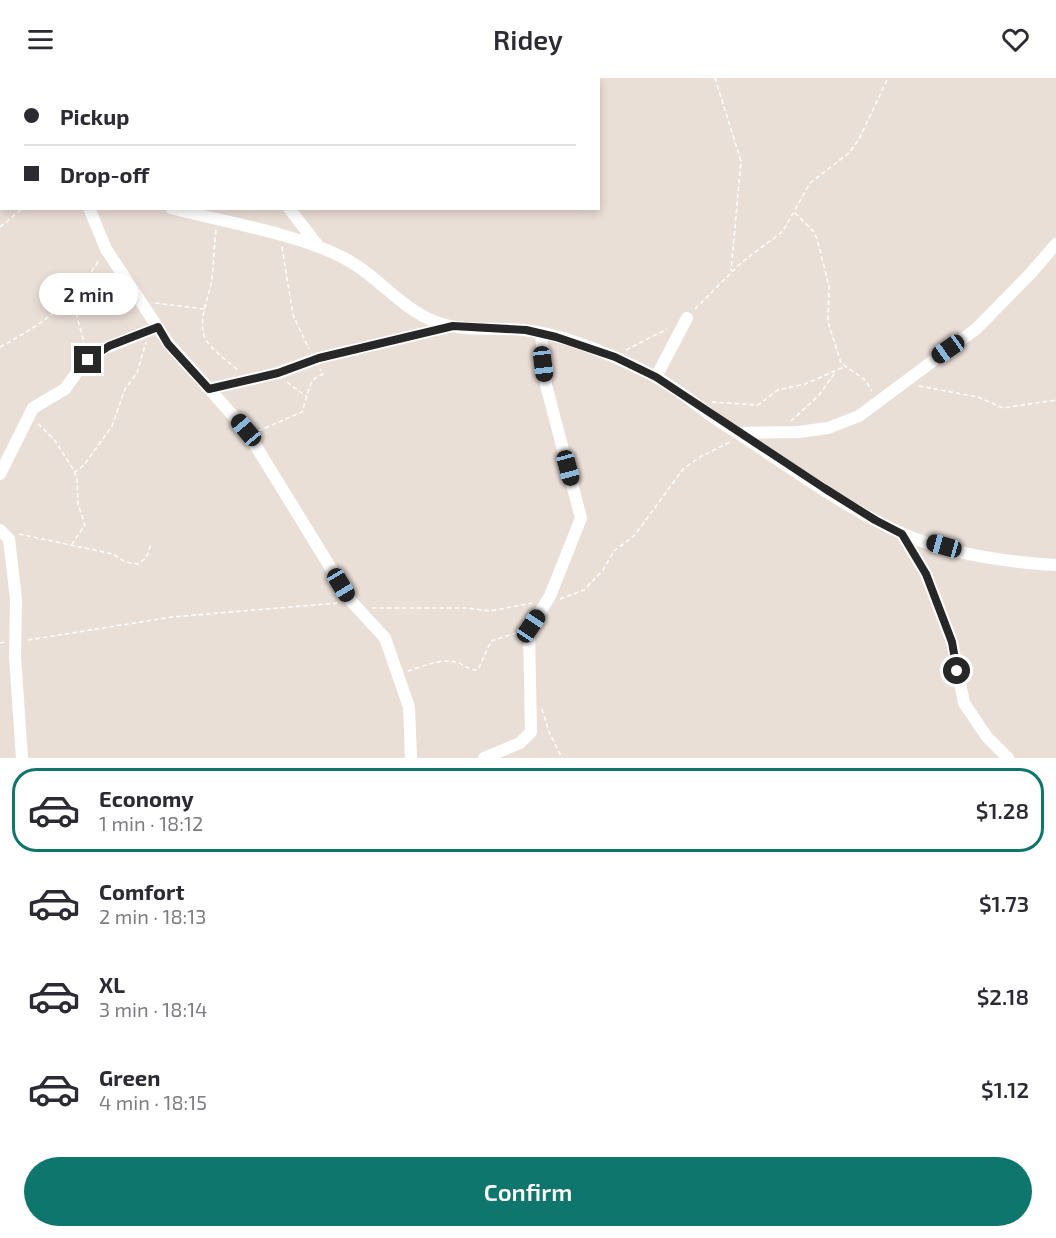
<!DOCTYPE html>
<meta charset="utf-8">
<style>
:root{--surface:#fff;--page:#f2f2f3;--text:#2b2b33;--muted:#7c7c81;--line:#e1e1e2;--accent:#0f766e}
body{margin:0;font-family:"Exo 2",sans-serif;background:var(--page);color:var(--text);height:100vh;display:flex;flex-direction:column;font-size:22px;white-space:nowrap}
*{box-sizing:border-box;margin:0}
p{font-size:20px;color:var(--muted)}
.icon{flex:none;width:33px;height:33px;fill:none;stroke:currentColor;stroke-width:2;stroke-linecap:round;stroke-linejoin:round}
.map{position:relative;height:680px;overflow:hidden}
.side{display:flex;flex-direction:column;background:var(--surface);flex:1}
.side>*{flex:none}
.hud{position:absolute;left:0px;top:0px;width:600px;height:132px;box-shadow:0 3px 9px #0003;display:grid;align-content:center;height:132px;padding:0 24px;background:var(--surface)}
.end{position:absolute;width:27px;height:27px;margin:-14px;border:8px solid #272727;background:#fff;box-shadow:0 0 0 3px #fff}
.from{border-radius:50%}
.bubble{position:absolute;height:42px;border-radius:21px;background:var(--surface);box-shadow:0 3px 9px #0003;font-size:20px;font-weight:600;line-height:42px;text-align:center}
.car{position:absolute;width:18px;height:36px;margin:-18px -9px;border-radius:8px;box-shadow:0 0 4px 2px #0007;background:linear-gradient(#222 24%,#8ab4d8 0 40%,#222 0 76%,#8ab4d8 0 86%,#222 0)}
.hud b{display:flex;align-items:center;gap:21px;height:57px;font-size:22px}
.hud b+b{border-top:2px solid var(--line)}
.hud i{width:15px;height:15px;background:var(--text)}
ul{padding:10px 0 0;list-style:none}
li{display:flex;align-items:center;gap:18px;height:84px;margin:0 12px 9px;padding:0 12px;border:3px solid transparent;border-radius:24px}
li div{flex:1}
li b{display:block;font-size:22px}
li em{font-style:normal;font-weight:600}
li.current{border-color:var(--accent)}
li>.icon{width:54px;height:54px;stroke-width:1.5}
.cta{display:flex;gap:12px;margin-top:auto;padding:12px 24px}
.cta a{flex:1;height:69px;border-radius:36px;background:var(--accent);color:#fff;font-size:24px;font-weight:600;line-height:69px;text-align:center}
header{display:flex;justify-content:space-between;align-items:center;height:78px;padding:0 24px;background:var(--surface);font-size:27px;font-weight:600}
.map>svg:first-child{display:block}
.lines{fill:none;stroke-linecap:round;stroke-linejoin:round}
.path{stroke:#fff;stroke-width:1.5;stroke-dasharray:4.5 3;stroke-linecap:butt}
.minor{stroke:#fff;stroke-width:12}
.route{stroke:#272727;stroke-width:8}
</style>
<header><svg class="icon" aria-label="menu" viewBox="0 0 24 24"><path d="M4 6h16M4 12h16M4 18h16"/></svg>Ridey<svg class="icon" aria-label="heart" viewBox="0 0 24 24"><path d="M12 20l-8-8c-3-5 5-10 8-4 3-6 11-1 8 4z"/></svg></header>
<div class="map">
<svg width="1056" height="680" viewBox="0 0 1056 680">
<rect width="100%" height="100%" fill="#eadfd7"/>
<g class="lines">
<path class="path" d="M2,0L4,2
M136,0L137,2
M715,0L741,83L731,193
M795,135L814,154L817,161L829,208L828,244L841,285L865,302L872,313
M0,149L23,130
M216,152C214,168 214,184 212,200C210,218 197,242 205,260C212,273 229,284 239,293
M282,169L293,237L309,271
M72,221L86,271
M155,225L204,231
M695,231L742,184L783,153L810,105L849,75L859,61L888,0
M0,269C44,245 73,225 99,182
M626,272L667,251
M287,304L307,319
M919,308L978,319L1003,330L1056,322
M712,324L758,327L778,312L805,306L844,289
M791,343L819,317L834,296
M38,346L54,361L73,391L77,400L78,426L85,447L72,466
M258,353L302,334L312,302L323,296L320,291
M74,395L84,387L112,348L125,311L137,295L146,264
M19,456L113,476L125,484L138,486L146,480L151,466
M560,521L584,512L603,492L614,473L635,457L683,391L700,379L730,364
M372,530H467L490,533L532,525
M28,562L172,539L338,525
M0,565L5,564
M408,593C421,589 441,580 456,584C464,586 469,593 478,592L491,563L519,554
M542,631L549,654L562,680"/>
<path class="minor" d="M47,0V2
M195,0L196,2
M227,2L229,0
M0,103H2
M89,130L106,171L168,265L246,352L351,523L385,560L409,629L411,680
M171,130C223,144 294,155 340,178C376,195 399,230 436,244C463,254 495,249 524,252C568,257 613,277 652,297C678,310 700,331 725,347C779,381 841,428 899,454C948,476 1003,484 1056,487
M289,130L318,168
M656,299L687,240
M209,311L278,295L319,280L449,249
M739,355L798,354L828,350L859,338L976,251L1031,195L1056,166
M0,396L33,330L65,311L83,286L103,271L158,249
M0,452L9,461L16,521L15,579L22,680
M902,456L926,496L952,564L964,625L987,659L1008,680
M484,680L520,665L531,654L529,552L550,518L581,440L546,307L541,256"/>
</g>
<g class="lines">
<path class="route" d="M88,282L109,268L158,249L168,266L209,311L278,295L319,280L453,248L526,252L556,259L615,279L656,299L824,410L875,442L902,456L926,496L952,564L957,593"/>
</g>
</svg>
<i class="end from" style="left:957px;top:593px"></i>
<i class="end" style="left:88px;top:282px"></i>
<div class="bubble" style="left:39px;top:195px;width:99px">2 min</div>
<i class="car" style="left:948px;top:271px;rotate:235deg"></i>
<i class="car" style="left:543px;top:286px;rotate:173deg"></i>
<i class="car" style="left:246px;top:352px;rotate:320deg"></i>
<i class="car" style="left:568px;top:390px;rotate:165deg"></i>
<i class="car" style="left:944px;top:468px;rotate:286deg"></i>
<i class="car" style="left:341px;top:507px;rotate:149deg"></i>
<i class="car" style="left:531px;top:548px;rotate:34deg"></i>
<div class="hud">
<b><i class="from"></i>Pickup</b>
<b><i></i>Drop-off</b>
</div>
</div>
<section class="side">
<ul>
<li class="current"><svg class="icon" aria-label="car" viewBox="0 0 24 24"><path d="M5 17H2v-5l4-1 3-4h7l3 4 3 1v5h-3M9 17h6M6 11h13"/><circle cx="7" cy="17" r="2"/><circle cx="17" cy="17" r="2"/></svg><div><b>Economy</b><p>1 min · 18:12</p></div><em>$1.28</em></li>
<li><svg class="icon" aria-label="car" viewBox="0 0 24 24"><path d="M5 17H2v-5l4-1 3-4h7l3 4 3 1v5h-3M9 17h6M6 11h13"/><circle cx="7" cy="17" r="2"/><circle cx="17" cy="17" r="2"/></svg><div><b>Comfort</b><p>2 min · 18:13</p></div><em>$1.73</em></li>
<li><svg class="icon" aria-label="car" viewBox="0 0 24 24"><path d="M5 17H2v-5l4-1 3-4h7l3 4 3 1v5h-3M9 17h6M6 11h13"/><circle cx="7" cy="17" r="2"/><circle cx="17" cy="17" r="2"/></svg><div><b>XL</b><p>3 min · 18:14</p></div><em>$2.18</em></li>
<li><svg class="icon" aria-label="car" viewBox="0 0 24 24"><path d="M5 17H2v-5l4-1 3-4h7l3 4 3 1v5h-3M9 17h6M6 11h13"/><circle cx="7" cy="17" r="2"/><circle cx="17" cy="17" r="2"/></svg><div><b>Green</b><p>4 min · 18:15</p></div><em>$1.12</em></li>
</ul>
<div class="cta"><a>Confirm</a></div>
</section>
